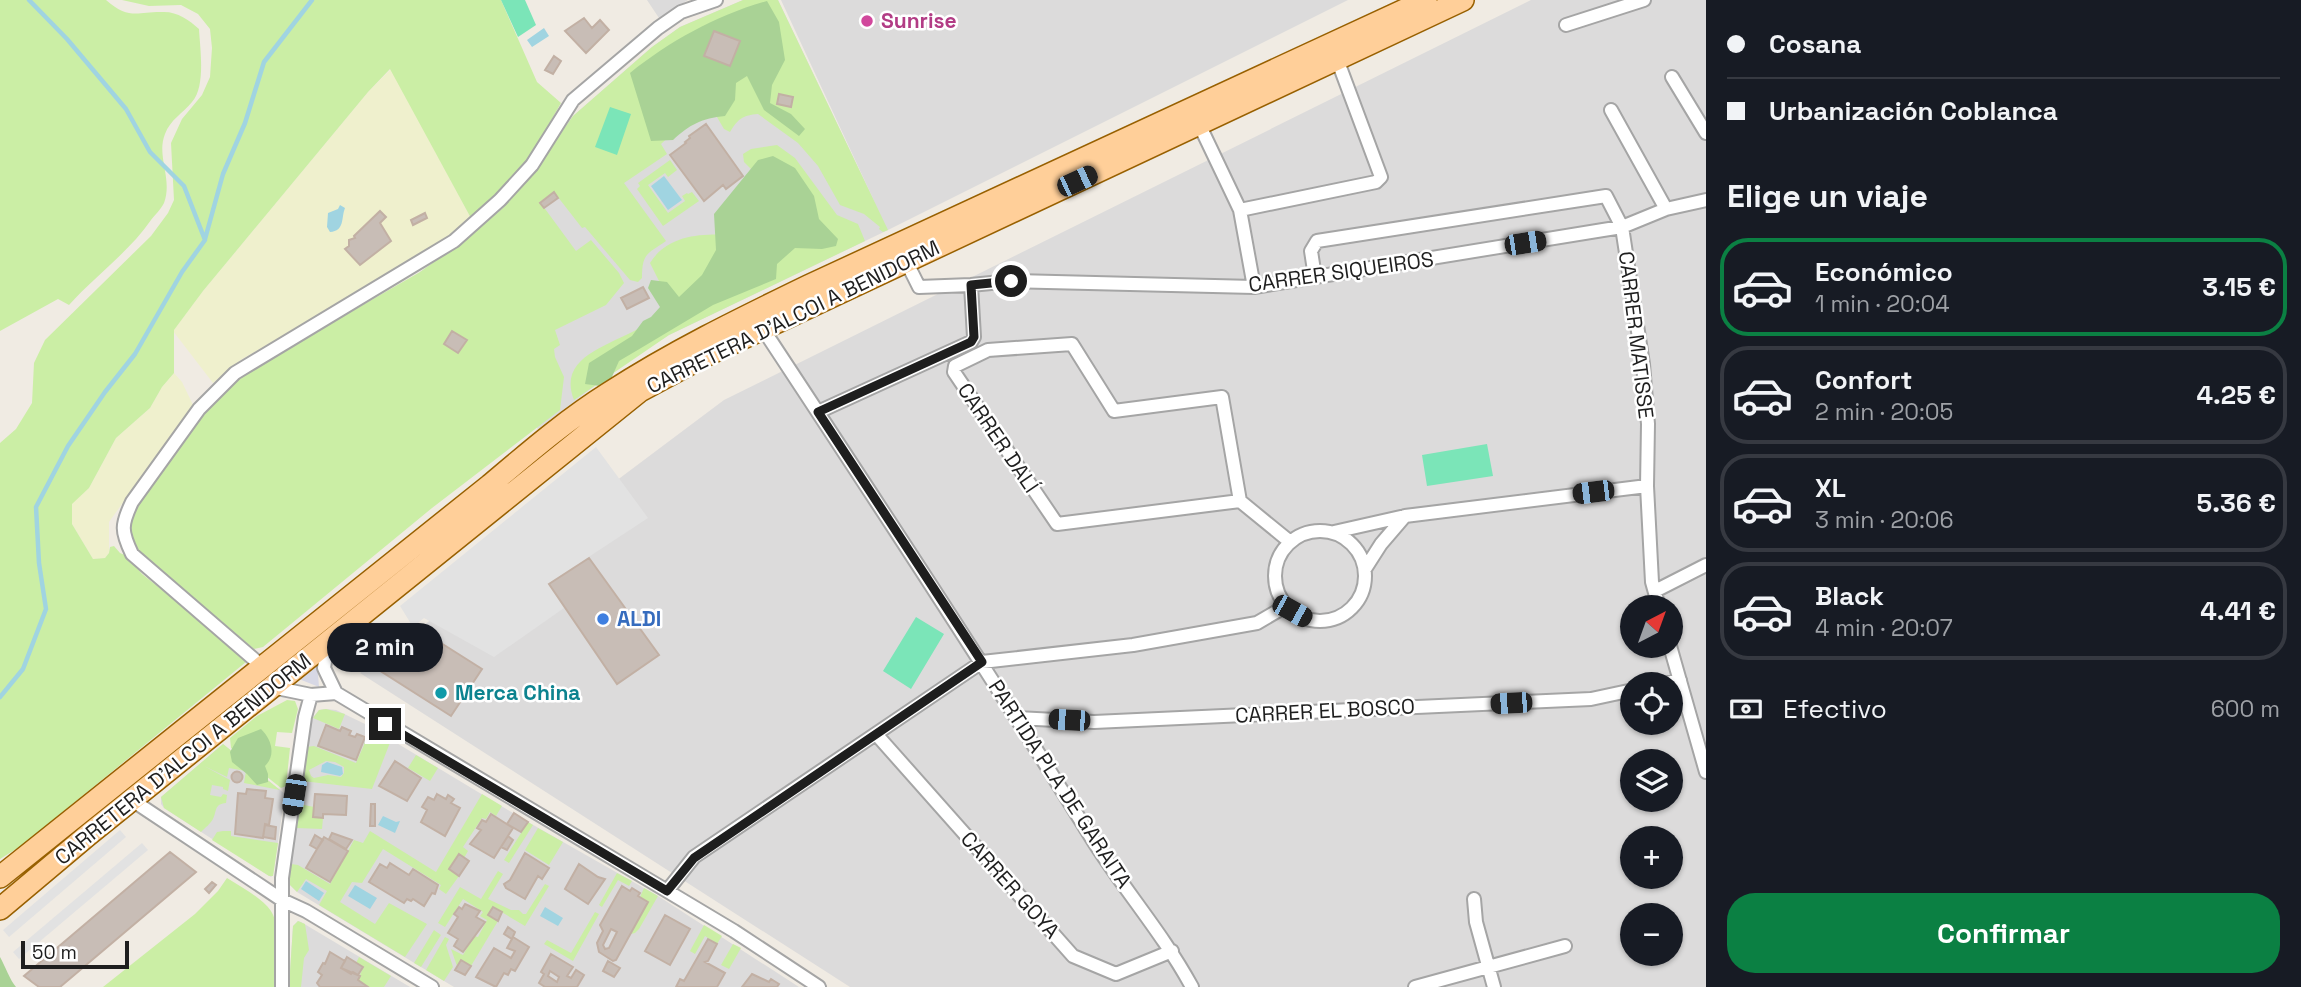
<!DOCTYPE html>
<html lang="es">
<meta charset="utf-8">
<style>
:root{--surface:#171b24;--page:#20242c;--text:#f1f3f6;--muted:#9ea1a6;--line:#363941;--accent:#0b8043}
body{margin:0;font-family:"Space Grotesk",sans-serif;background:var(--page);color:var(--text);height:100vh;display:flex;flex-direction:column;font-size:26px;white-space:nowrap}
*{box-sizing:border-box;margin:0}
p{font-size:23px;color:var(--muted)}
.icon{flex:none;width:38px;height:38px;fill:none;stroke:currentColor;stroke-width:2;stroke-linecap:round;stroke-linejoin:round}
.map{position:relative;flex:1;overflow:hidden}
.details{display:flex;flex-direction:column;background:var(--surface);width:595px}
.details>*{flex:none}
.top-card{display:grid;align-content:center;height:154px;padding:0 21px;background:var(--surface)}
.needle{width:46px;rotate:41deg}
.controls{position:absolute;left:1620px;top:595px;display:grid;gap:14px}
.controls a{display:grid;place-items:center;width:63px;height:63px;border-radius:50%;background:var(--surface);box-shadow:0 2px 5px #0004;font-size:35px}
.scale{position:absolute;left:21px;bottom:18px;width:108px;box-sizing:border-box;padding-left:7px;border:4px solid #1e1e1e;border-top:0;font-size:19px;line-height:24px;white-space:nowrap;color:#1e1e1e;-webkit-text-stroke:5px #fff;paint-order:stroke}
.end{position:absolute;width:32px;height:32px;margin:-16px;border:9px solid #1e1e1e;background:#fff;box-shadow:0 0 0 4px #fff}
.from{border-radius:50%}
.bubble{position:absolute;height:49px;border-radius:24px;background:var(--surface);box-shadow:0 2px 5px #0004;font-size:23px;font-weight:700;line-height:49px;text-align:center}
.car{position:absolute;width:21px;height:42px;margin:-21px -10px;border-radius:9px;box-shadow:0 0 5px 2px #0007;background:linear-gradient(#222 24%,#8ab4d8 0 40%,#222 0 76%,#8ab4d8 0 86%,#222 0)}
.top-card b{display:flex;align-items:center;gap:24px;height:66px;font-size:26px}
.top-card b+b{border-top:2px solid var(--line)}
.top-card i{width:18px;height:18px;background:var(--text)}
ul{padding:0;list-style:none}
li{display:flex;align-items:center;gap:21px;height:98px;margin:0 14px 10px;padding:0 7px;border:4px solid var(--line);border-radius:28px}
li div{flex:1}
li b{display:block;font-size:26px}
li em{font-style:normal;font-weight:700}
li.on{border-color:var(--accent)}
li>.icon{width:63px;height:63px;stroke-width:1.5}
h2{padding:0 21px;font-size:32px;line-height:84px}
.pay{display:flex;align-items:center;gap:18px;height:77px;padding:0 21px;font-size:26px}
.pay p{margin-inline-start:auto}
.primary-button{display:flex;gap:14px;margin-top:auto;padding:14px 21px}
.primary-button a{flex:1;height:80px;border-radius:28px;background:var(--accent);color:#fff;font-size:28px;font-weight:700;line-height:80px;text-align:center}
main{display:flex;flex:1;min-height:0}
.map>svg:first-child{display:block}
.residential{fill:#dcdbdb;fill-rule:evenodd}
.farmland{fill:#eff0cd}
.grass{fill:#cbeea5;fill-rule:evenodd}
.forest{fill:#a9d295}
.pitch{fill:#7be5b8}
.parking{fill:#e2e2e2}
.plaza{fill:#d7d8e5}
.water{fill:#a0d4e1}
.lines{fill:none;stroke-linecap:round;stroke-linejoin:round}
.stream{stroke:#a0d4e1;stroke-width:4.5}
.building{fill:#c8bdb6;stroke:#c2b0a4;stroke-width:2;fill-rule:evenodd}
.minor-casing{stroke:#a5a5a5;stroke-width:16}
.primary-casing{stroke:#986000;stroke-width:24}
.minor{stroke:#fff;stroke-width:12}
.primary{stroke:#ffcf99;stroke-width:21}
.route{stroke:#1e1e1e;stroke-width:9}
.hotel-dot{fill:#d1479c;stroke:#fff;stroke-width:2.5}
.shop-dot{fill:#3f7fe0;stroke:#fff;stroke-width:2.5}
.culture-dot{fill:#0f9aa8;stroke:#fff;stroke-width:2.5}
.labels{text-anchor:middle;stroke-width:5;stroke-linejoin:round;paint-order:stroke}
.hotel-label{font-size:21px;font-weight:bold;fill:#b23c85;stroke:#fff;text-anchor:start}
.street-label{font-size:21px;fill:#1e1e1e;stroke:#fff}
.shop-label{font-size:21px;font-weight:bold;fill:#366cbe;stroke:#fff;text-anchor:start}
.culture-label{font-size:21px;font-weight:bold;fill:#0d838f;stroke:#fff;text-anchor:start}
</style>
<main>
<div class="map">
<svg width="1706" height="987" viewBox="0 0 1706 987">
<rect width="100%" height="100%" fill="#f0ebe3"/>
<path class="residential" d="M647,0H688L659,18Z
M743,0H778L876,205L781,0H1348L888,230L669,335L621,366L538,429L420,272L466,239L503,208L535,170L573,116L652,47L680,27Z
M1531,0H1706V987H850L360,673L724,400ZM1633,607H1671V646H1633ZM1633,684H1671V723H1633ZM1633,761H1671V800H1633ZM1633,838H1671V877H1633ZM1633,915H1671V954H1633Z
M326,709L336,710L365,724L528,822L658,896L799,987H454L297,892L289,884L308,732L314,716L319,710Z
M223,744L285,794L273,875L271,877L164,808L161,804V797Z
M298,921L301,922L410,987H289L293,926Z"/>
<path class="farmland" d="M391,69L472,220L404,268L374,282L344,302L242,359L213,383L173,331L203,291L368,92Z
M174,373L182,382L193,405L109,522V553L105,558L93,559L72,524L71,504L89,488L116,438L150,408L162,387Z"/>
<path class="grass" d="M0,0H106C130,21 138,11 164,12C178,12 189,20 199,29C200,48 206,87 192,102C183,113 170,120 165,134C156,156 173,179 164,203C161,209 155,215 151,220C128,253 96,275 69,305L58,299L0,331Z
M122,0H501L537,82L561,103L532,154L516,175L472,220L390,69L368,92L203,291L174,330V373L162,387L150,408L116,438L89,488L72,504V524L93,559L105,558L109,553L110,547L114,546L120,553L127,556L142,574L244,655L246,662L21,846L0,859V443L16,429L32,403L34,363L45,340L151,236L168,213L174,200L171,143L182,119L202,95L210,77L212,48L210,29L198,14L181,5L149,6Z
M743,0H778L888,230L883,232L879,229L880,227L864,214L840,205L818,166L798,143L758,114C743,115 738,119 730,132L724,129L714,112L686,121L661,144L667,154L624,183L666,241C648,254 642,252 642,278L638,282L630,280L585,227L582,228L554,192L540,202L576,251L591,240L619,273L624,283L606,305L555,330L560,345L554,349L555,357L564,377L560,410L432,508L263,647L254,649L144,558C129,539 126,531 135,509L204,413L227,388L255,367L420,272L466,239L503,208L535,170L573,116L652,47L680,27Z
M777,145L795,158L837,215L858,224L865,241L669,335L574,400C557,358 607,346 636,330C647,323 658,315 668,307L663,289L650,263C671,229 715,234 750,236L754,172L744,162L743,154L751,149Z
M670,160L677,170L668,177L665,173L648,185L668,213L685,201L682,196L687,193L688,194L692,192L699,201L663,226L637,189L640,186L638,183Z
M287,700L295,701L298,709L292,733L277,732L275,746L290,748L286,786L281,788L231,748L230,738L257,716Z
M326,709L345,714L339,729L313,718L319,710Z
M379,732L391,740L372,789L302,781L306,747L314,746L356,763L367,738L375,742ZM326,761L335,762L344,767V773L341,777L328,775L314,778L311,776L309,770Z
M223,744L280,790L244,783L246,771L229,768L227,777L204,766L230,780L228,791L223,789V787L212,785L210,795L221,797L223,794L227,795L226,803C214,804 217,811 213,819C211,823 204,829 201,832L164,808L161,797Z
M416,755L438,768L430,781L408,768Z
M482,794L502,806L496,816L490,812L486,819L482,818L463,847L468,851L464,858L459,855L449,869L459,876L446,894L439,889L441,885L383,849L362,883L352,882L340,902L375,924L389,903L427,924L405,957L319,905L327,891L306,879L297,892L289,884L291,864L298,865L330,884L354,840L363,843L370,831L436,872Z
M299,804L314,807V817L323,818L322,829L296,828Z
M528,822L533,825L509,863L504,860Z
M538,828L563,842L549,865L525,850Z
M223,831H231V836L278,843L273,876H269L212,840L217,832Z
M498,871L503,874L488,899L511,910H519L523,914H526L545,884L549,886L525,926L493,907L489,915L498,921L471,966H457L451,949L463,955L474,936L478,937L487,920L480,916L483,912L463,899L445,927L438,923L460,887L481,899Z
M617,873L632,881L629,886L618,880L602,907L599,905Z
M227,878C241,887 261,897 271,911C283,931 278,965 278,987H103L195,914L218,891Z
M644,888L658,896L639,929L635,933L631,934L648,902L640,897Z
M595,912L599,914L573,961L544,944L547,940L571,953Z
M298,921L305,924L309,950L304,958L301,987H289L293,926Z
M704,925L722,936L717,944L705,936L695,954L690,951Z
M434,930L441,935L421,967L414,963Z
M445,937L449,939L446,945L453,967L444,981L426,970Z
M733,944L741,948L729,969L721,965Z
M359,957L391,976L384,987H368L358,980L363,967L356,963Z"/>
<path class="forest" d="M767,1L779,22L785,60L772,85L770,103L791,114L805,129L799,136L764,110L747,76L736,83L735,100L725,116C702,118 689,125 673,140L651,141L630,73C670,41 717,15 767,1Z
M773,156L795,168L814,196L819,219L838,239L836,246L822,249L795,248L777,264L776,279L713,305L636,351L619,361L611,379L600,386L585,384L589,363L632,336L643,321L651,317L660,307L648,288L651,280L667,282L679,297L702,275L716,250L714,214L758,160Z
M261,729C272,740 276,755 265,766L268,774V782L257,785L247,774L232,762L230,752L238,738Z
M0,957C5,966 10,980 16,987H0Z"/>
<path class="pitch" d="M501,0H525L536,25L518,37Z
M610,107L631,114L617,155L595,147Z
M1487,444L1493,476L1427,486L1422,455Z
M916,617L944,634L911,689L883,671Z"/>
<path class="parking" d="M596,447L648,518L549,583L564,608L494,657L424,618L413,627L400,606Z
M120,830L126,837L9,937L3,930Z
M142,843L148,850L19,959L13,952Z"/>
<path class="plaza" d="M317,660L319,687L294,677Z"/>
<path class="water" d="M544,28L549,36L532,47L527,40Z
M664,176L682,200L668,210L651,186Z
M340,205L345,208C341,218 345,231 330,232L327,227L328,213L338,209Z
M327,762L342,767L343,774L340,776L321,772L322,765Z
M383,816L396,822L400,821L395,833L378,825Z
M306,881L324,893L319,901L301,889Z
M355,885L377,898L370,909L348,896Z
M545,907L563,918L558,926L540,916Z"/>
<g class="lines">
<path class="stream" d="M205,239L223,174L245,123L264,62L312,0
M0,697L23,669L46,609L39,563L36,507L68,446L105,392L135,354L182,272L205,240L184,186L150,152L126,109L67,39L29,0"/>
</g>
<path class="building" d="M584,18L592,28L600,20L609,30L586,53L565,31Z
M714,31L740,41L730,66L704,56Z
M554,56L561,61L553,74L545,70Z
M779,94L793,97L791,107L777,104Z
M706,124L743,176L726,189L723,185L704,201L670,155L686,143L685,142L690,138L689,136Z
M554,192L558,198L544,208L540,203Z
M380,211L386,217L380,223L391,241L360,265L345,249L349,246V240L355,238L354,236Z
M425,213L427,218L413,225L411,220Z
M643,287L649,298L627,309L621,298Z
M452,331L467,340L458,353L444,344Z
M589,558L659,655L617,684L549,584Z
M422,631L482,669L451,716L379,670Z
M326,725L340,731L342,727L351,731L349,735L355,737L357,734L365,737L356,760L318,746Z
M395,761L421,778L407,801L379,786Z
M231.5 777a5.5 5.5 0 1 1 11 0a5.5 5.5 0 1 1-11 0Z
M247,789L266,791L265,798L273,799L269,825L265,824L263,838L235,834L238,793L246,794Z
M315,794L347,796L346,815L323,814V818L313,817Z
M437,794L446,799L448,795L454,799L451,803L460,808L445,836L421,822L427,810L422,807L428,797L434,800Z
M371,804H375V826H370Z
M514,813L528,822L521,832L507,824Z
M491,814L513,828L494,858L470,844L481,830L477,828L482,820L486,822Z
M265,825L276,827L275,839L263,837Z
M332,833L352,840L346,849L329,839Z
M315,835L323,840L317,849L310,845Z
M508,836L513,840L507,850L501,847Z
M324,837L348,851L330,882L306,868Z
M170,852L196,872L60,987H39L24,976Z
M525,853L549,868L542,879L538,876L525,899L506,888L504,884L510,880Z
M459,854L469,861L459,876L449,869Z
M390,863L409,875L413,869L438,885L435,894L432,893L424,906L413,899L411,901L407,899L404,903L369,882L380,864L387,868Z
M579,864L598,877L605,879L588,904L565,889Z
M212,882L216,885L209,893L205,889Z
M622,886L630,891L632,888L640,893L638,896L648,902L616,960L613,961L599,952L597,943L603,931L600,925ZM611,929L617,932L609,948L605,949L603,945Z
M465,904L480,911L476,917L485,922L463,952L454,946L458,939L448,933L458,917L454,914L459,907L462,909Z
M493,907L502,912L498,921L488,915Z
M665,915L690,929L670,965L645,951Z
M508,927L515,932L512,939L504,934Z
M513,937L529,947L515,971L511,969L508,975L504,973L496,987L476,977L494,948L511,958L515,951L507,948Z
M708,939L717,944L708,961L705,962L725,973L717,987H676L680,979L684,981Z
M330,952L345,961L341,968L360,976L358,980L368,987H320L317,983L322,975L318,972L323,963L325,964Z
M551,954L573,967L567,976L571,978L576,970L584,975L577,987H545L539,983L544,974L541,972ZM550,971L559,977L557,982L548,976Z
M347,957L363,967L358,975L353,972L351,974L341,968Z
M461,960L471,966L465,975L455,970Z
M608,961L620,968L614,977L603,971Z
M752,974L769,982L771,979L779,984L777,987H742Z"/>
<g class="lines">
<defs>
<path id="minor" d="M1566,25L1644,0
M1672,77L1706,133
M1611,110L1666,209
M1199,124L1240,210L1254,287
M1240,210L1376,182L1381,177L1337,59
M906,261L919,287L971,285L1011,281L1254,287L1603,230L1622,227L1666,209L1706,200
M1315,277L1311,251L1317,241L1606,196L1622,227L1643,364L1648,424L1647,486L1652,582L1659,607
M763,329C875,499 987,669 1094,842C1126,892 1163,934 1192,987
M818,412L971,342L974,337L971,285
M1240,501L1057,524L954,372L955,366L988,350L1072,344L1114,411L1222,397L1240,501L1289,541
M1275 576a45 45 0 1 1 90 0a45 45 0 1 1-90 0Z
M1334,532L1405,516L1647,486
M1365,569L1381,544L1405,516
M1655,591L1706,565
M328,642L324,668L336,693
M1670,646L1706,772
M263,667L132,554C121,531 121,525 132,502L199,409L235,373L454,241L500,200L532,165L573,100L658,28L681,12L716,0
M1661,684L1680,680
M272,687L311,695L336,693
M336,693L734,931L819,987
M1017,718L1094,722L1591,699L1633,690
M876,734L1073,956L1116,974L1172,951
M132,800L282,900L306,911L432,987
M667,891L694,857L982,662L1133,645L1257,623L1286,606
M1474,899L1476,922L1494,987
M282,987V878L305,717L311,695
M1415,987L1565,946"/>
<path id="primary" d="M0,877L490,485C528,453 566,420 609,393C672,352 740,319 808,286L1426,0
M0,909L88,835L640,391L705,356L1463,0"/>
</defs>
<use href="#minor" class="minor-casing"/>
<use href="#primary" class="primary-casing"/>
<use href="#minor" class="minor"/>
<use href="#primary" class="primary"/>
</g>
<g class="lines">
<path class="route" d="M385,724L667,891L694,858L982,662L818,412L971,342L974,337L971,285L1011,281"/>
</g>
<circle class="hotel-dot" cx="867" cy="21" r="7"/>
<circle class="shop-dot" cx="603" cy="619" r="7"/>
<circle class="culture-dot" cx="441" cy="693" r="7"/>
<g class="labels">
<g class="hotel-label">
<text x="881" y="28">Sunrise</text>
</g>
<g class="street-label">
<text transform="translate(1341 272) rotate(-8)" y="7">CARRER SIQUEIROS</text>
<text transform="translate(793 317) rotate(-26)" y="7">CARRETERA D'ALCOI A BENIDORM</text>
<text transform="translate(1636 335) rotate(83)" y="7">CARRER MATISSE</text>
<text transform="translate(998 438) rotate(56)" y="7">CARRER DALÍ</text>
<text transform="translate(1325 711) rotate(-3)" y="7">CARRER EL BOSCO</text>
<text transform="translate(183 759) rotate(-39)" y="7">CARRETERA D'ALCOI A BENIDORM</text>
<text transform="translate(1060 784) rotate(57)" y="7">PARTIDA PLA DE GARAITA</text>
<text transform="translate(1010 885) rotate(48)" y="7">CARRER GOYA</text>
</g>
<g class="shop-label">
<text x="617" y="626">ALDI</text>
</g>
<g class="culture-label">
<text x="455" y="700">Merca China</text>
</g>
</g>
</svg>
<div class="controls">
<a><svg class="needle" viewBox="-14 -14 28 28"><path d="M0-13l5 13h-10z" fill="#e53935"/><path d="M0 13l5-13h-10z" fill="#9ea1a6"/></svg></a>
<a><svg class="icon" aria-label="locate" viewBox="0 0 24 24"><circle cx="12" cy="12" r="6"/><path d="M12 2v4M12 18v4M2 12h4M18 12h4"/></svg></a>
<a><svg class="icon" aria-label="layers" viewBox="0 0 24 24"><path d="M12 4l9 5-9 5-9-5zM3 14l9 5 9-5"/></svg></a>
<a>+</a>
<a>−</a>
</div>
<div class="scale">50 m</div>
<i class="end from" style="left:1011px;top:281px"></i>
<i class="end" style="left:385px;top:724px"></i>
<div class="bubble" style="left:327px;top:623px;width:116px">2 min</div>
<i class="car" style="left:1077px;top:181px;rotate:65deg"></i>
<i class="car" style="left:1525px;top:243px;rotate:81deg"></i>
<i class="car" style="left:1593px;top:492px;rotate:263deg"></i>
<i class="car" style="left:1292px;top:611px;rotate:119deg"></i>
<i class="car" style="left:1511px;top:703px;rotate:267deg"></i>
<i class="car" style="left:1069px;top:720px;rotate:273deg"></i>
<i class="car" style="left:294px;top:795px;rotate:189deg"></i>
</div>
<section class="details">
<div class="top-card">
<b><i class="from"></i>Cosana</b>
<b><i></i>Urbanización Coblanca</b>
</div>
<h2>Elige un viaje</h2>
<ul>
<li class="on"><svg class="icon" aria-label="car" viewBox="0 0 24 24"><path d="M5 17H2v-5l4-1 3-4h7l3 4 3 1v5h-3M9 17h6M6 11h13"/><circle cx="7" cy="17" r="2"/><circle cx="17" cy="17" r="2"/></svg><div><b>Económico</b><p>1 min · 20:04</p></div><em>3.15 €</em></li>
<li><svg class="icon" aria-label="car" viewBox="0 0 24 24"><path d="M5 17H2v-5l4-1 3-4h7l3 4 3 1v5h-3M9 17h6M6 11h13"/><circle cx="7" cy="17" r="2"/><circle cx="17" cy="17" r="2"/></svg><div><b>Confort</b><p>2 min · 20:05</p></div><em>4.25 €</em></li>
<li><svg class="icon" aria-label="car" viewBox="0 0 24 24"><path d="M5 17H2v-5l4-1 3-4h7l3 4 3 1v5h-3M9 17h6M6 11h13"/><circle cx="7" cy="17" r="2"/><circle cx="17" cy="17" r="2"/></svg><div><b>XL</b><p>3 min · 20:06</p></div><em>5.36 €</em></li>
<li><svg class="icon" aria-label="car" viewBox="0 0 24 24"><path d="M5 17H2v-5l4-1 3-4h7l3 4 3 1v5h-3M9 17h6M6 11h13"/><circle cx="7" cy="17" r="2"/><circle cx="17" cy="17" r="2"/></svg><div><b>Black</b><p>4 min · 20:07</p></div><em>4.41 €</em></li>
</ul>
<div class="pay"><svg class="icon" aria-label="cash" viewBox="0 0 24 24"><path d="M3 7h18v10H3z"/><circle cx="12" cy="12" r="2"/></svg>Efectivo<p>600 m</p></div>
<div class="primary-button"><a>Confirmar</a></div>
</section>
</main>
